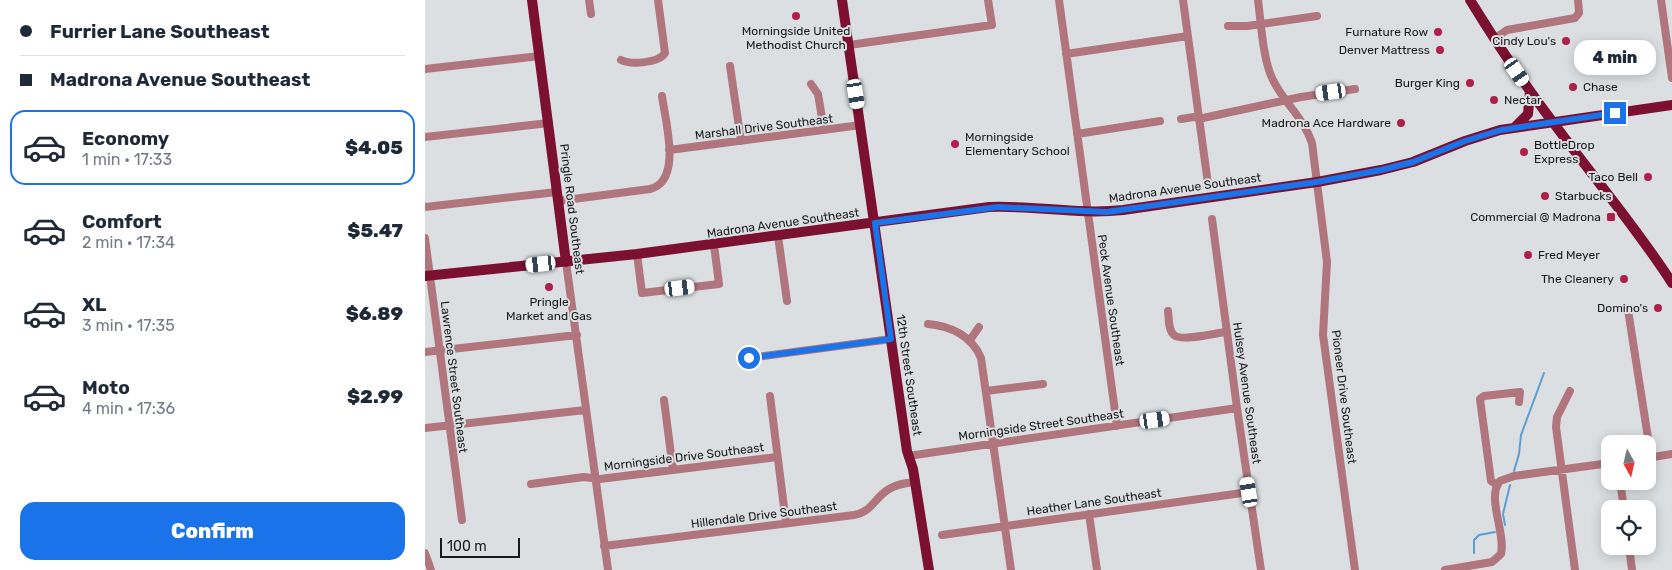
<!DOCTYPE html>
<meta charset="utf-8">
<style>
:root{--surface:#fff;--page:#f2f2f3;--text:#1f2937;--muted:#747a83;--line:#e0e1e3;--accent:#1a73e8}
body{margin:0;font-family:Rubik,sans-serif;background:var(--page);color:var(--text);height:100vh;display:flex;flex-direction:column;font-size:19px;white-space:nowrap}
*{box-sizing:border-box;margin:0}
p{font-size:16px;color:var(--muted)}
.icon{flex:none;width:28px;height:28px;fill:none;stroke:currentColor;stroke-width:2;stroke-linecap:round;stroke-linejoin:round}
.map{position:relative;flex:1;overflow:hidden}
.sheet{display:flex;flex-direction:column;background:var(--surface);width:425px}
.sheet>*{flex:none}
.banner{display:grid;align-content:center;height:110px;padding:0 20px;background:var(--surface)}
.needle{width:32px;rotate:172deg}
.buttons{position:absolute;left:1176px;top:435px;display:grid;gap:10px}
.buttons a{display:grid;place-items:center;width:55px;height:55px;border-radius:10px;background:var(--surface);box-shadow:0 2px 12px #0003;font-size:25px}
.scale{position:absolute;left:15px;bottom:12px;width:80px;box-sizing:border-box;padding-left:5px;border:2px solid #18191a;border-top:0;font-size:14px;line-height:18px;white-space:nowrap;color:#18191a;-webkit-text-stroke:4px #dbdfe1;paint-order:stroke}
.end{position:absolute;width:22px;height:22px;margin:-11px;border:6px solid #1a73e8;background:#fff;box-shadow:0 0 0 2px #fff}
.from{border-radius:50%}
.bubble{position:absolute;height:35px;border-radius:15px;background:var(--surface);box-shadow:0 2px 12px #0003;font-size:16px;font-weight:800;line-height:35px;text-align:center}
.car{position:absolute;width:15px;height:30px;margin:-15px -8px;border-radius:6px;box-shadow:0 0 4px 1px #0007;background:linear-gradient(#fff 24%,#345 0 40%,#fff 0 76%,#345 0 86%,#fff 0)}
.banner b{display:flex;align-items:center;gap:18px;height:48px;font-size:19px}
.banner b+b{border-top:1px solid var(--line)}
.banner i{width:12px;height:12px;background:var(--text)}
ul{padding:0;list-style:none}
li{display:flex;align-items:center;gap:15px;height:75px;margin:0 10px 8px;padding:0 10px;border:2px solid transparent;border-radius:15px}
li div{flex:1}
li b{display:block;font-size:19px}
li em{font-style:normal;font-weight:800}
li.active{border-color:var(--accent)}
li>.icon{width:45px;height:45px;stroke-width:1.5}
.cta{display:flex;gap:10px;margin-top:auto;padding:10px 20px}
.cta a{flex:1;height:58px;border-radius:15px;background:var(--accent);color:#fff;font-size:20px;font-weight:800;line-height:58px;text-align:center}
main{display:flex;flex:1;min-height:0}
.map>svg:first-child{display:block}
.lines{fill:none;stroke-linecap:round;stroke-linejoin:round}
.stream{stroke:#5c9dd4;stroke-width:2}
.minor{stroke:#b0757d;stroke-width:8}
.major{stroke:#7c1031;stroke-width:10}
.route{stroke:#1a73e8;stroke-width:6}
.poi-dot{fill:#b01e4a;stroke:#dbdfe1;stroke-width:2}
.labels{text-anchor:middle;stroke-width:4;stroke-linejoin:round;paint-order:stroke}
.poi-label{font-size:12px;fill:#18191a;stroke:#dbdfe1;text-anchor:end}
.street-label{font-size:12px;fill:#18191a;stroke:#dbdfe1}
</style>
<main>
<section class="sheet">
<div class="banner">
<b><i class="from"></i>Furrier Lane Southeast</b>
<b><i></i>Madrona Avenue Southeast</b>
</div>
<ul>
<li class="active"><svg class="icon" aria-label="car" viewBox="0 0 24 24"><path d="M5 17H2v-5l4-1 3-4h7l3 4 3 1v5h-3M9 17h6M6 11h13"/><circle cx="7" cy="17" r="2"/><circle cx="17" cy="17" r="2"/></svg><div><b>Economy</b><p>1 min · 17:33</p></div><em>$4.05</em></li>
<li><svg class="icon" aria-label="car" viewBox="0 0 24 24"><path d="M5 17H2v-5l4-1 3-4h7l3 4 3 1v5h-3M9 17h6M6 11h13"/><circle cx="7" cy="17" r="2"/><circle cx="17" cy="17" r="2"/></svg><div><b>Comfort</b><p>2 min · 17:34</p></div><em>$5.47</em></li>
<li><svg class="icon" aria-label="car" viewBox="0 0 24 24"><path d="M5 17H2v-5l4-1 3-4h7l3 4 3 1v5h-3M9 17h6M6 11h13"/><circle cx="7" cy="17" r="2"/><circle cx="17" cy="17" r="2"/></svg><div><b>XL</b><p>3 min · 17:35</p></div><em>$6.89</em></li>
<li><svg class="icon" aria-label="car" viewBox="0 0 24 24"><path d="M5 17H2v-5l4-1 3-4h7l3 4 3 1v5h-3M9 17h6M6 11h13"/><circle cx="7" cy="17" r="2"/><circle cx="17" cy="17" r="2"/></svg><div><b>Moto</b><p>4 min · 17:36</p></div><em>$2.99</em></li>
</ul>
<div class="cta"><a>Confirm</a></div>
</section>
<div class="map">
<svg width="1247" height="570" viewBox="0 0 1247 570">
<rect width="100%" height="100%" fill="#dbdfe1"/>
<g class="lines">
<path class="stream" d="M1089,471L1094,454L1096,435L1119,373
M1080,525L1078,514L1085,485
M1049,553V540L1054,535L1070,532"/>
<path class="minor" d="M164,0L166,14
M634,0L692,426
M758,0L783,184
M833,0C836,23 838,61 848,80C859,103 879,118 887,143L902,262L898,335L930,570
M1236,0L1247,78
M803,26H822L892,16
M1069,39L1082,30L1150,18L1154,13L1153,0
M424,45L567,25L563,0
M641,54L763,36
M196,60C206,65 234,63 240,53L233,0
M305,66L316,141
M0,69L115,56
M386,84L393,94L399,130
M756,119L769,117L778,118L876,97L930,89
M652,134L735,121
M0,137L124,123
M244,150L436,125
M133,201L225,189C258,181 240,120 237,96
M0,207L132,192
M787,219L812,408L836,570
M353,236L362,301
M0,238L37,520
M212,254L217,293L294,284L289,245
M141,262L183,570
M1203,310L1226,457
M743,311C744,318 743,330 749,335C756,342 791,333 801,332
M503,324C526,326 547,336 556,358L586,570
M545,340L554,327
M0,352L152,335
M324,358L466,339
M561,391L618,384
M1145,391L1132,417L1131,427L1150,570
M345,396L361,523
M239,400L248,470
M0,428L160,410
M483,456L812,408
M1222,458L1247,454
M1195,481L1199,509
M106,484L159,477L175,479L352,457
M1072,485L1066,481L1055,399L1059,396L1095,392L1094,402
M664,514L672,570
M517,535L824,492
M179,546L429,515C447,512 449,498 464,489C472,484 481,483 491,482
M1204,546L1207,570
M0,553L6,570
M1020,570L1067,562L1076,554C1081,533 1061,497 1075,481L1089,476L1185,463"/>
<path class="major" d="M107,0L141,262
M417,0L482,451L488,469L504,570
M1045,0C1073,46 1103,90 1136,133C1173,183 1213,230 1247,283
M1090,127L1103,114L1105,91
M0,276L212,254L564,207C609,205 653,215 698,210L892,182L956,170L988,162L1040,141L1075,130L1247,105"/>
</g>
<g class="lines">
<path class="route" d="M324,358L466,339L450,223L573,207L682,212L892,182L956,170L988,162L1040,141L1076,130L1190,113"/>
</g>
<g class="poi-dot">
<circle cx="371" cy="16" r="5"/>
<circle cx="1013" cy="32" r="5"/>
<circle cx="1141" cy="41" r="5"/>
<circle cx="1015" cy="50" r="5"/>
<circle cx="1045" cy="83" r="5"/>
<circle cx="1148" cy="87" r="5"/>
<circle cx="1069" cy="100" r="5"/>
<circle cx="976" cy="123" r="5"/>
<circle cx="530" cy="144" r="5"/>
<circle cx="1099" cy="152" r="5"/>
<circle cx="1223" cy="177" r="5"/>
<circle cx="1120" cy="196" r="5"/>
<rect x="1181" y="212" width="10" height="10" rx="2.5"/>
<circle cx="1103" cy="255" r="5"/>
<circle cx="1199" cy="279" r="5"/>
<circle cx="124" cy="287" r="5"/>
<circle cx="1233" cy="308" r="5"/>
</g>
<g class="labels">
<g class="poi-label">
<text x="371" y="35" text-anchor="middle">Morningside United<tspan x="371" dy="14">Methodist Church</tspan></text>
<text x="1003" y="36">Furnature Row</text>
<text x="1131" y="45">Cindy Lou's</text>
<text x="1005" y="54">Denver Mattress</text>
<text x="1035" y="87">Burger King</text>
<text x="1158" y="91" text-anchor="start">Chase</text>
<text x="1079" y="104" text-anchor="start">Nectar</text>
<text x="966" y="127">Madrona Ace Hardware</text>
<text x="540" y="141" text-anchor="start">Morningside<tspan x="540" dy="14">Elementary School</tspan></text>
<text x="1109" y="149" text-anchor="start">BottleDrop<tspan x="1109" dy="14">Express</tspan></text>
<text x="1213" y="181">Taco Bell</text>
<text x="1130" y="200" text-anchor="start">Starbucks</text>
<text x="1176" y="221">Commercial @ Madrona</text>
<text x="1113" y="259" text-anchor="start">Fred Meyer</text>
<text x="1189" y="283">The Cleanery</text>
<text x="124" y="306" text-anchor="middle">Pringle<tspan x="124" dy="14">Market and Gas</tspan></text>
<text x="1223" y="312">Domino's</text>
</g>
<g class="street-label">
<text transform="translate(339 127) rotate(-7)" y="4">Marshall Drive Southeast</text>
<text transform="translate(760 188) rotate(-8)" y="4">Madrona Avenue Southeast</text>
<text transform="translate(147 209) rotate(83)" y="4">Pringle Road Southeast</text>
<text transform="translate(358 223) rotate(-8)" y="4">Madrona Avenue Southeast</text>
<text transform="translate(686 300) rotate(82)" y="4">Peck Avenue Southeast</text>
<text transform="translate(484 375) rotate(82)" y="4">12th Street Southeast</text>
<text transform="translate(29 377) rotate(83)" y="4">Lawrence Street Southeast</text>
<text transform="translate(822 393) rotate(82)" y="4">Hulsey Avenue Southeast</text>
<text transform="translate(919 397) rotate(83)" y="4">Pioneer Drive Southeast</text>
<text transform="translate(616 425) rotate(-8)" y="4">Morningside Street Southeast</text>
<text transform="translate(259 457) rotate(-7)" y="4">Morningside Drive Southeast</text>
<text transform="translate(669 502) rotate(-8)" y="4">Heather Lane Southeast</text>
<text transform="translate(339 515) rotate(-7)" y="4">Hillendale Drive Southeast</text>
</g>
</g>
</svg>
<div class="buttons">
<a><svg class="needle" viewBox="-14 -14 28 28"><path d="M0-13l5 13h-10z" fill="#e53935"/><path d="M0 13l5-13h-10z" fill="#747a83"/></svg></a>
<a><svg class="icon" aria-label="locate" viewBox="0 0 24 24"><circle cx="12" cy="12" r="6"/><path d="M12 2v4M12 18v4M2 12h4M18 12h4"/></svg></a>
</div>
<div class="scale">100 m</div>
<i class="end from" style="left:324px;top:358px"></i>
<i class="end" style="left:1190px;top:113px"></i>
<div class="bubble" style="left:1149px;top:40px;width:82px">4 min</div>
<i class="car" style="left:1092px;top:72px;rotate:145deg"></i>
<i class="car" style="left:906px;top:92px;rotate:262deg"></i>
<i class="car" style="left:431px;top:94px;rotate:171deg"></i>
<i class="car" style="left:116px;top:264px;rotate:264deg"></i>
<i class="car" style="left:255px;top:288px;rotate:83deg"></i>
<i class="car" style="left:730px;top:420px;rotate:82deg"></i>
<i class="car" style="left:824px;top:492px;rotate:351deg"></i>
</div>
</main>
